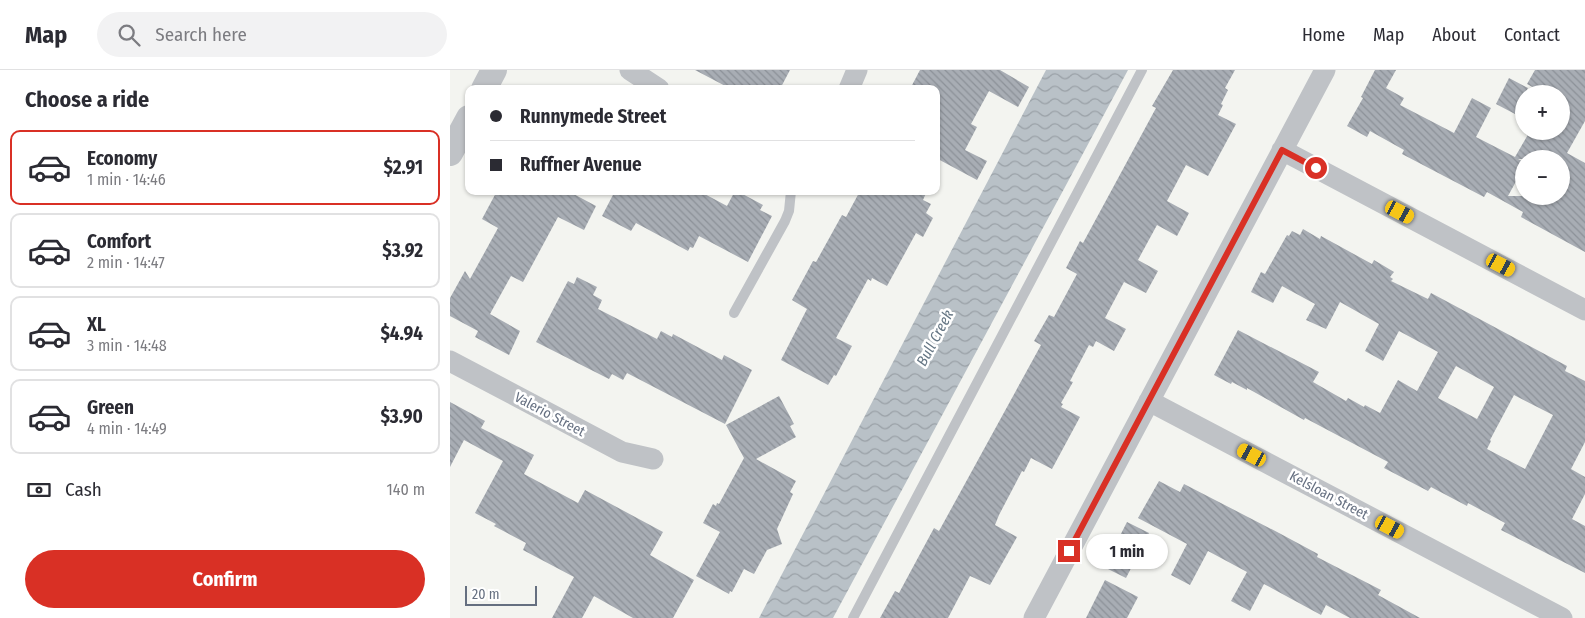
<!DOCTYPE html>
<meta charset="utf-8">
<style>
:root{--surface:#fff;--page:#f2f2f3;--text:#2b2b33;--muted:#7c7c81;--line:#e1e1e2;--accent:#d93025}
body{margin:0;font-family:"Fira Sans Condensed",sans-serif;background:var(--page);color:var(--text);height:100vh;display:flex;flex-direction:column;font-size:19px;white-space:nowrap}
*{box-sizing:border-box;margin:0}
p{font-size:16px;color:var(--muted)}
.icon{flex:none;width:28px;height:28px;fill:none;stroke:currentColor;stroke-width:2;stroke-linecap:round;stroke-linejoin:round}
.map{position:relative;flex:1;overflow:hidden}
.panel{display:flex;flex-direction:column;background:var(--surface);width:450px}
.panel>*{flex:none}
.hud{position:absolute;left:15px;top:15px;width:475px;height:110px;border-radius:10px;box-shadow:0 1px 4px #0004;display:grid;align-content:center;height:110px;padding:0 25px;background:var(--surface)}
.controls{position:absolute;left:1065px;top:15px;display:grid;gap:10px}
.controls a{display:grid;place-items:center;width:55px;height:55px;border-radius:50%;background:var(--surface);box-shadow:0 1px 4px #0004;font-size:25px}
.scale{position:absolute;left:15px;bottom:12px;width:72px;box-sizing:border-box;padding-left:5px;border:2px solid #656f80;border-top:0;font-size:14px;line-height:18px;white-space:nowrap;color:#656f80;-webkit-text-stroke:4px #fff;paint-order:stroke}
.end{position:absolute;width:22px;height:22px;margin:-11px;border:6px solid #d93025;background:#fff;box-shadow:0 0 0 2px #fff}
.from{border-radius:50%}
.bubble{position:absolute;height:35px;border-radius:18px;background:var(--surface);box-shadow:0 1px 4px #0004;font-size:16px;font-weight:700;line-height:35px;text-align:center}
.car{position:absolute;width:15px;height:30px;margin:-15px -8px;border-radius:6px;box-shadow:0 0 4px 1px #0007;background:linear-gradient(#f5c518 24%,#345 0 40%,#f5c518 0 76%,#345 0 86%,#f5c518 0)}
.hud b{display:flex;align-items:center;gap:18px;height:48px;font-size:19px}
.hud b+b{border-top:1px solid var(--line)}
.hud i{width:12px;height:12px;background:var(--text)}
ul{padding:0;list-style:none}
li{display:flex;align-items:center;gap:15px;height:75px;margin:0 10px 8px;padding:0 15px;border:2px solid var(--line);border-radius:10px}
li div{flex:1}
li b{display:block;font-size:19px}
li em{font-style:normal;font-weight:700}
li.current{border-color:var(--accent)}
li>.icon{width:45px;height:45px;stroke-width:1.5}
h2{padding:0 25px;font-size:22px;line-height:60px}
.pay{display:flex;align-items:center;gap:12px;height:55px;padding:0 25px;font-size:19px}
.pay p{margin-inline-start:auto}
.action{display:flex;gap:10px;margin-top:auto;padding:10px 25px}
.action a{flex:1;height:58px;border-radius:30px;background:var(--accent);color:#fff;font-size:20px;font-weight:700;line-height:58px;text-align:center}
header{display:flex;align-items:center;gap:30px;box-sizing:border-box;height:70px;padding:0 25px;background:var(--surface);border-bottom:1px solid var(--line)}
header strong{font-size:24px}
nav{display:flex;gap:28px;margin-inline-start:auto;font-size:18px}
.search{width:350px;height:45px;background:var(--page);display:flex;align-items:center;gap:12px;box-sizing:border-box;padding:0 18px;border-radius:28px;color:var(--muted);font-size:19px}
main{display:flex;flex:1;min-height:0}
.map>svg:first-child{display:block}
.water{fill:url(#water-waves)}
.building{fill:url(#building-back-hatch);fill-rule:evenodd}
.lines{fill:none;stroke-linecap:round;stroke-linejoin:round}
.service{stroke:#bfc2c6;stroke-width:10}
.minor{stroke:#bfc2c6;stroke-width:21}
.tertiary{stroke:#bfc2c6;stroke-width:26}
.route{stroke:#d93025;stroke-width:6}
.labels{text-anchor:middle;stroke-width:5;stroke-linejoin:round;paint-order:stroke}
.street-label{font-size:14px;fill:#656f80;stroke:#fff}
.water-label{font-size:15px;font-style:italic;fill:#657684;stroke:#fff}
</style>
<header>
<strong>Map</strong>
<div class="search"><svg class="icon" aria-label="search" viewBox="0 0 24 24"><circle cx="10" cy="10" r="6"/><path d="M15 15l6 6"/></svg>Search here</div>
<nav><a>Home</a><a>Map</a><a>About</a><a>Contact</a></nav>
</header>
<main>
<section class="panel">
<h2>Choose a ride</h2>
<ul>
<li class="current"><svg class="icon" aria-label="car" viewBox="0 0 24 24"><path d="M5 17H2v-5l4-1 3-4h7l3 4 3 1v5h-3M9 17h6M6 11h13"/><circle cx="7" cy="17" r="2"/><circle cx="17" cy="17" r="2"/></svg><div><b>Economy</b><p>1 min · 14:46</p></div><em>$2.91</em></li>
<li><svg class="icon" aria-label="car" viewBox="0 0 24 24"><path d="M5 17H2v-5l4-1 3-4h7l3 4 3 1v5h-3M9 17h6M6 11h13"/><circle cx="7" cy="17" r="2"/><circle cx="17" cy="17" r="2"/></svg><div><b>Comfort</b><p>2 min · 14:47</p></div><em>$3.92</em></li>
<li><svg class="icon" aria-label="car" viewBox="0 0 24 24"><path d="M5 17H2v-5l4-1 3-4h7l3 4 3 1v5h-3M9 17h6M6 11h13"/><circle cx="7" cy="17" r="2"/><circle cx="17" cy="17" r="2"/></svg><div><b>XL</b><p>3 min · 14:48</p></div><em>$4.94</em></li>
<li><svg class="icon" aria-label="car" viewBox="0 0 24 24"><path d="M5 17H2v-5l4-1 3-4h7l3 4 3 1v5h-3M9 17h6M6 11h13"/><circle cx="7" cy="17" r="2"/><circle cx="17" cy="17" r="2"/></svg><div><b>Green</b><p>4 min · 14:49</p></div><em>$3.90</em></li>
</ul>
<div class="pay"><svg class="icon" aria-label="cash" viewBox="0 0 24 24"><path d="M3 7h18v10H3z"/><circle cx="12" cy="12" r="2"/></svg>Cash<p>140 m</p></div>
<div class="action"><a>Confirm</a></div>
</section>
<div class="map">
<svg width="1135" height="548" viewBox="0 0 1135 548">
<defs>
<pattern id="water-waves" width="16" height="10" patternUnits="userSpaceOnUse" patternTransform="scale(1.25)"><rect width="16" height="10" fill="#b9c1c7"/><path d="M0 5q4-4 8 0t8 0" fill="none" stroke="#9aa1a7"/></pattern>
<pattern id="building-back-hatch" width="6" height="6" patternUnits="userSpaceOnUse" patternTransform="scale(1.25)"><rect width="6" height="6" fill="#a8adb4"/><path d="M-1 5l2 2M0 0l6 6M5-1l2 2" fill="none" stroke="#8c9198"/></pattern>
</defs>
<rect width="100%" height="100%" fill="#f3f4f0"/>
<path class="water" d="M596,0H678L383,548H309Z"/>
<path class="building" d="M245,0H340L330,19H281Z
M470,0H550L579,17L568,37L539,21L521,54L527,57L515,80L537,91L527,110L486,88V19H460Z
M723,0H785L775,18L778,20L771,34L773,35L768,45L786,54L758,106L736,95L717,131L739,143L727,166L707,155L688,190L708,201L696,223L674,212L655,248L676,259L664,281L646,271L643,277L639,275L620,311L623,312L611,333L613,334L611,337L630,347L602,399L581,388L574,402L572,401L549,445L545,455L567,467L540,515L520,506L498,548H430L445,521L449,523L484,458L489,461L591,275L584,271L599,245L604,247L627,204L616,198L630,171L633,173L706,38L702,36Z
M925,0H946L936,18L954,28L950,35L1004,63L1022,28L1041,38L1026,67L1065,87L1080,61H1111V24H1095L1077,14L1085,0H1135V51L1117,83L1135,93V182L1071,147L1073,142L1037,122L1034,127L952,84L954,80L920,61L917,67L897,56L913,28L911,27ZM1068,89H1111V126H1058L1074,97V92Z
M1059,8L1078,18L1075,24H1074V27L1065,44L1046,34Z
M47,121H118L146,136L134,160L108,147L73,212L61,206L40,244L70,261L59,285L25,267L28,261L0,246V228L15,201L20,209L48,158L32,149Z
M165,121H249L277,136L285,121H287L313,135L310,140L322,146L298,192L249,166L243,178L240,177L238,181L186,153L181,161L152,146Z
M410,121H477L473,130L481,134L476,143L483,148L473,167L466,163L437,216L422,208L421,211L418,209L386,268L402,276L386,306L384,305L378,315L331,290L357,239L342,230L363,191L366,192L392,145L396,147Z
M853,159L870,169L871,166L922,194L924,190L944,202L940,207L943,209L941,211L978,229L981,223L996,231L1117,296L1115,301L1135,311V372L1121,399L1135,407V424L1122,449L1135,456V503L1051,460L1055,453L1018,433L1017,436L981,417L978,421L934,398L938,392L855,348L854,350L797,318V320L782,312L781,314L764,305L788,260L869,302L863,312L896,331L898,328L914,337L915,335L930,343L948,310L967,321L988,282L949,261L933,291L915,281L929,254L890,232L876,259L856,250L865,234L832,216L823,233L801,222L811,202L815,204L837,165L839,166L842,161L850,165ZM1006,296L1044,317L1027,349L988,328ZM1064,325L1103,345L1075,399L1037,379L1041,371L1040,370Z
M127,207L147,217L143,225L152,230L148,239L207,269L211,261L222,267L223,264L272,290L274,285L302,300L275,354L177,303L173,310L162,304L159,309L86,272L118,211L124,214Z
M329,326L344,354L340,356L346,367L306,389L346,411L340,422L343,424L327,459L332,474L317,480L304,504L294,499L282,522L280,521L279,524L246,506L270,462L253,453L263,434L266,436L267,433L269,434L294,388L276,355Z
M0,332L35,351L31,358L84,385L74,404L128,433L135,420L213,462L200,485L244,510L223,548H183L144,526L132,548H102L124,507L73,480L76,473L44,456L46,454L25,443L53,391L14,370L0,397Z
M709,411L730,422L734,414L829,463L868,484L867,487L931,520L928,525L970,548H900L876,535L871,545L814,514L800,541L781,531L797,502L758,481L740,515L721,505L737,474L688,448Z
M677,452L699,463L676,508L654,497Z
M655,510L688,527L677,548H636Z"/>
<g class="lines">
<path class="service" d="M284,243L335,151L339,141L341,121
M403,548L692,0"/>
<path class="minor" d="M180,0L209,19
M399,19L407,0
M832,80L1135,240
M0,291L172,382L203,389
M699,331L1112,548
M584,548L875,0"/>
<path class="tertiary" d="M34,19L44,0
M0,83L19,48"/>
</g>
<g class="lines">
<path class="route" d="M619,481L832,80L866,98"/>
</g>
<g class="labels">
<g class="street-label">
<text transform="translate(100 344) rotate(28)" y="5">Valerio Street</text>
<text transform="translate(879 425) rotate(28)" y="5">Kelsloan Street</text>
</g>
<g class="water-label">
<text transform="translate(485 268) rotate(-62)" y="5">Bull Creek</text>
</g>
</g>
</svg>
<div class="controls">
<a>+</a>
<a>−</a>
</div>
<div class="scale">20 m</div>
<i class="end from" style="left:866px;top:98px"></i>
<i class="end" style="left:619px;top:481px"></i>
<div class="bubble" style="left:636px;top:464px;width:82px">1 min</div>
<i class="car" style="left:950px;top:142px;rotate:118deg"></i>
<i class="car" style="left:1051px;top:195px;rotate:118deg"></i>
<i class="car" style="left:802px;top:385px;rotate:298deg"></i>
<i class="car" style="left:940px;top:457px;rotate:118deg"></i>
<div class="hud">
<b><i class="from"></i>Runnymede Street</b>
<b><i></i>Ruffner Avenue</b>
</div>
</div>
</main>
